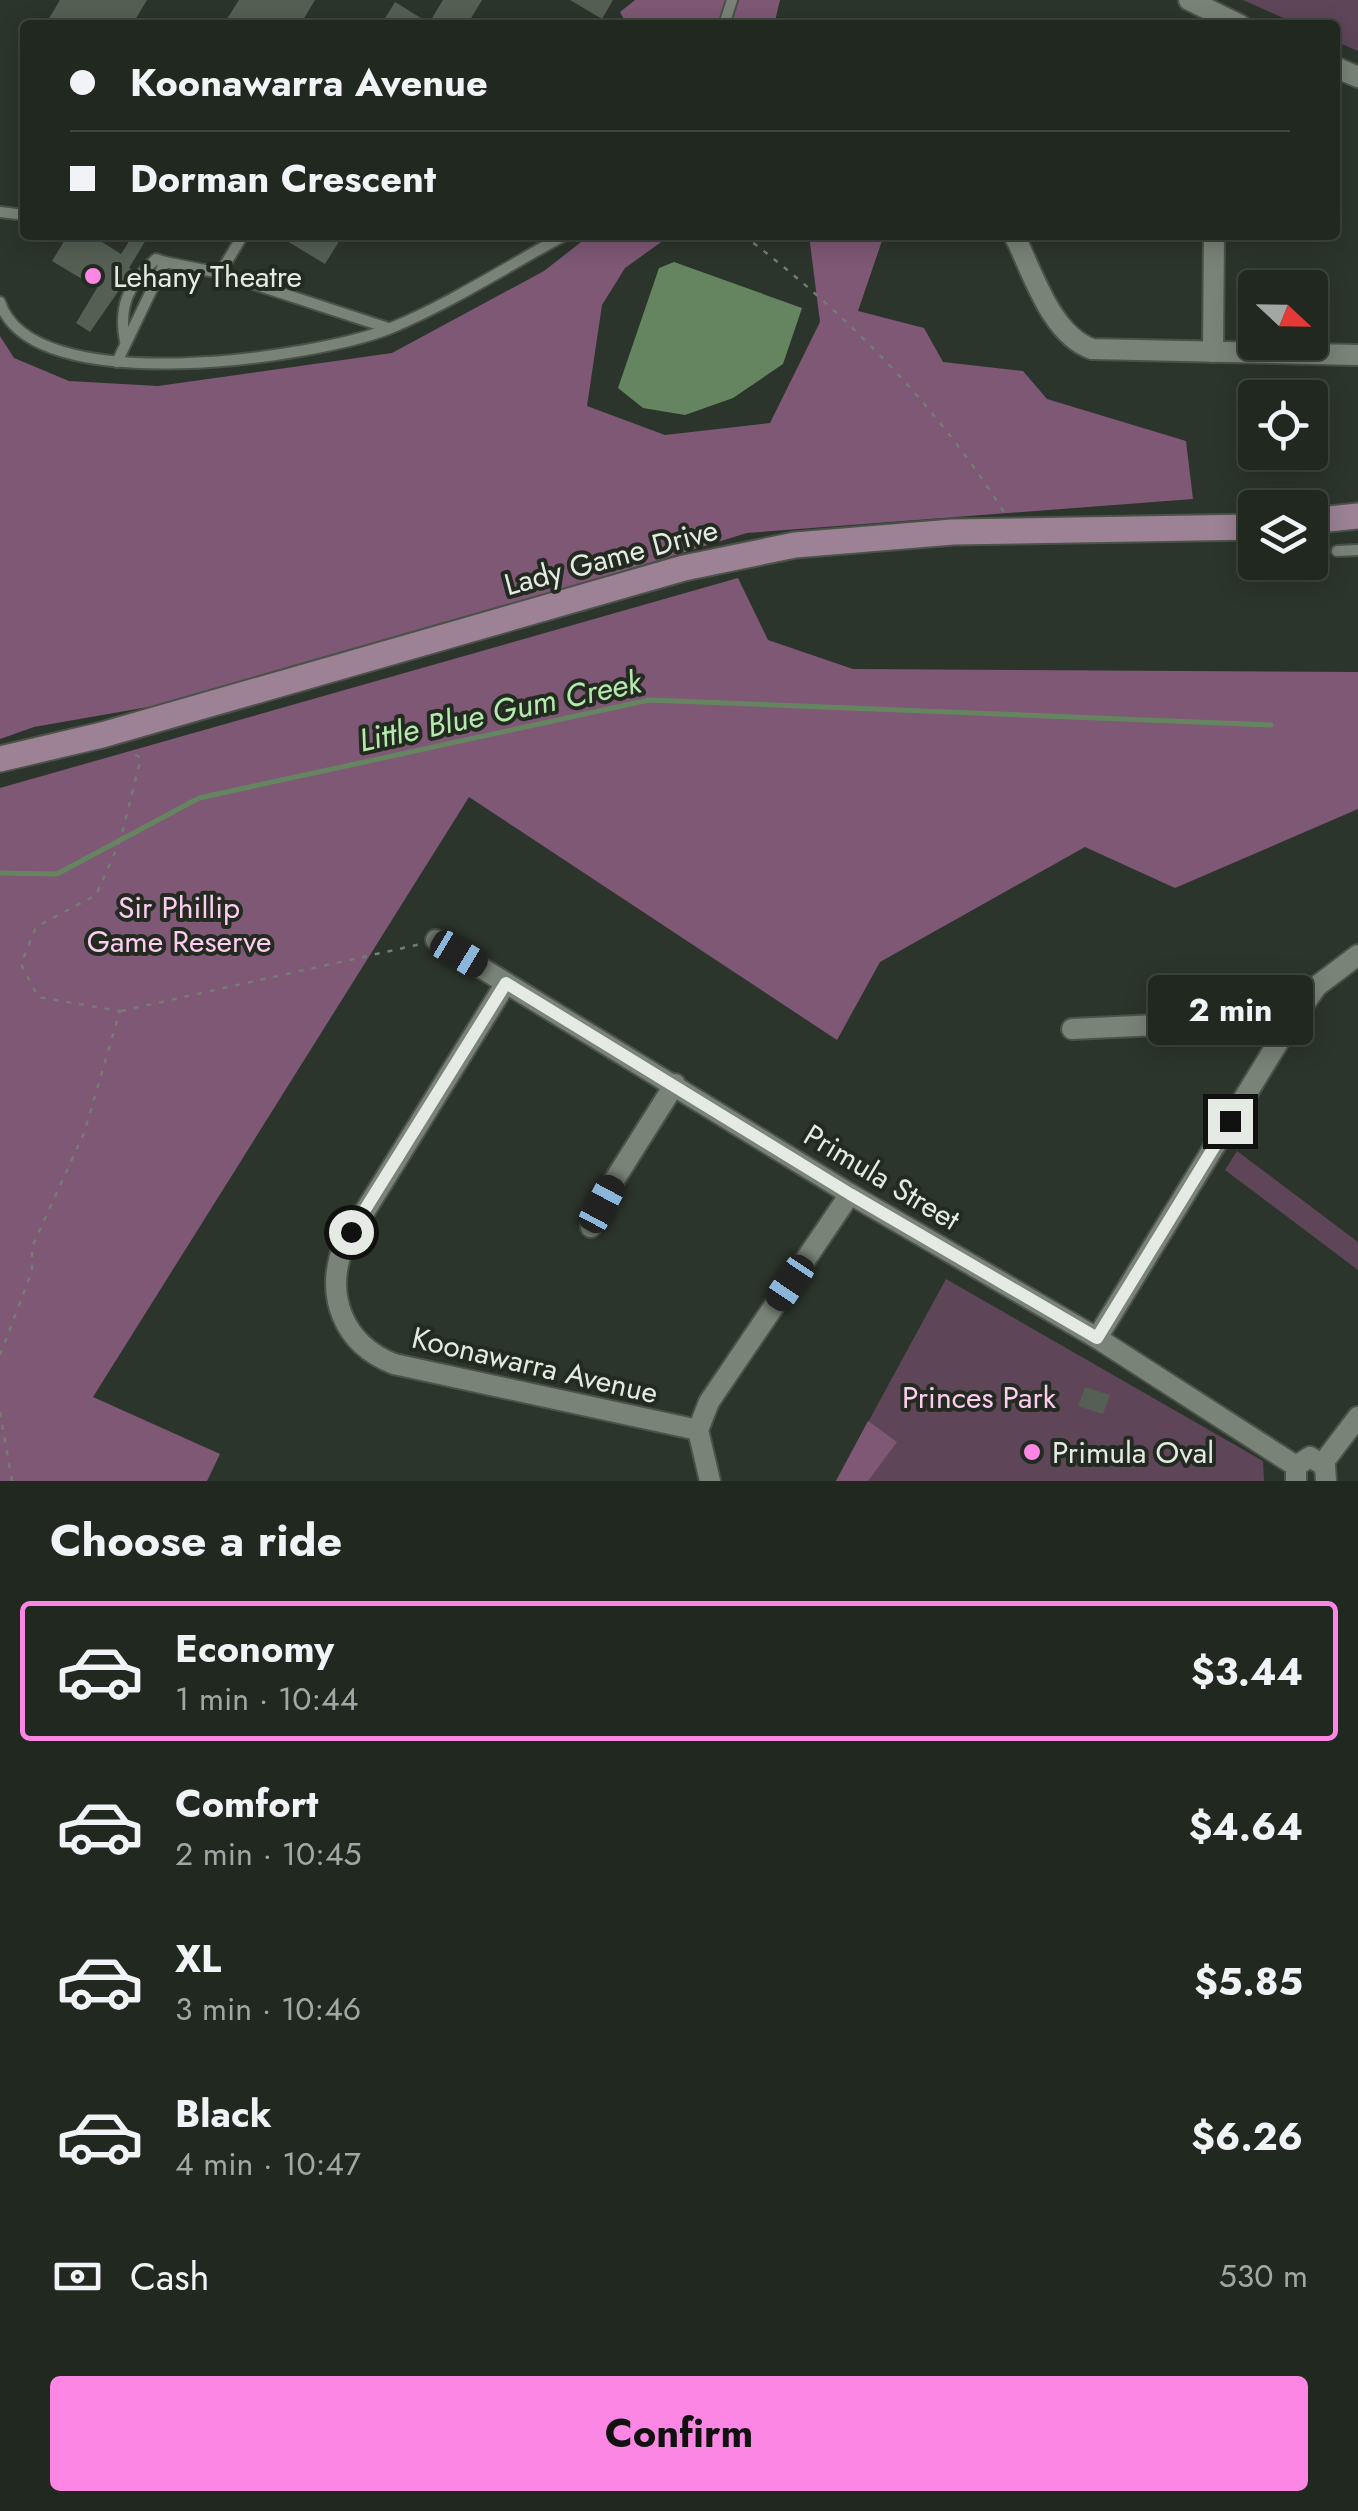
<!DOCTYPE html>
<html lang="en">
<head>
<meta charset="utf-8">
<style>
	body { margin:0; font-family:Jost,sans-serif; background:#2d342d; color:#f1f3f6; height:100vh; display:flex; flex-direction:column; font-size:38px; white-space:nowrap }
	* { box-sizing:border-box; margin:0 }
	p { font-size:32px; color:#a2a6a5 }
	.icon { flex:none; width:55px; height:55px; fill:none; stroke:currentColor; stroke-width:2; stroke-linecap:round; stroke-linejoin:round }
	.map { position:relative; height:1481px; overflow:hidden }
	.details { display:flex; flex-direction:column; background:#212820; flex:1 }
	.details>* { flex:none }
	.hud { position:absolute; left:20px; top:20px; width:1320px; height:220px; border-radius:10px; box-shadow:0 5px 25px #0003,0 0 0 2px #3e443e; display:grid; align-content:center; height:220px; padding:0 50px; background:#212820 }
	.needle { width:65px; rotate:112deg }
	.buttons { position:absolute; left:1238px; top:270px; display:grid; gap:20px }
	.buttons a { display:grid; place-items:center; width:90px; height:90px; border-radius:10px; background:#212820; box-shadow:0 5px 25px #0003,0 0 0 2px #3e443e; font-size:50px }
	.end { position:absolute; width:45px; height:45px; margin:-22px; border:12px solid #e5ebe4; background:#111; box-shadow:0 0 0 5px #111 }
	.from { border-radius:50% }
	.bubble { position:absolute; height:70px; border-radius:10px; background:#212820; box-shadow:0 5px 25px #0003,0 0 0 2px #3e443e; font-size:32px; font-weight:700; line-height:70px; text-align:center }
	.car { position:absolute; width:30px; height:60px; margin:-30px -15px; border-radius:12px; box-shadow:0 0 8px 2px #0007; background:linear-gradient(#222 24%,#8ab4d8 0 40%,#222 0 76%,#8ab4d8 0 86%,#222 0) }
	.hud b { display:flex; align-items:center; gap:35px; height:95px; font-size:38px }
	.hud b+b { border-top:2px solid #3e443e }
	.hud i { width:25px; height:25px; background:#f1f3f6 }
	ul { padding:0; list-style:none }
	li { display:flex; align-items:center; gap:30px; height:140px; margin:0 20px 15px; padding:0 30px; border:5px solid transparent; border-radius:10px }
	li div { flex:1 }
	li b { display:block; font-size:38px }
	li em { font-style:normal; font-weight:700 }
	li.current { border-color:#fc86e4 }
	li>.icon { width:90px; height:90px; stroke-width:1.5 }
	h2 { padding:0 50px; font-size:45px; line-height:120px }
	.pay { display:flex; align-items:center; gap:25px; height:110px; padding:0 50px; font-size:38px }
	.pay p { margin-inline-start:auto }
	.button { display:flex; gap:20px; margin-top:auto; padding:20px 50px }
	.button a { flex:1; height:115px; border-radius:10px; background:#fc86e4; color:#111; font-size:40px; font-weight:700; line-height:115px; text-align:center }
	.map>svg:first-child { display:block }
	.green { fill:#5e4658 }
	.forest { fill:#7e5875 }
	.water { fill:#658560 }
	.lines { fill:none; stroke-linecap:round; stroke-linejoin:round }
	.stream { stroke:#658560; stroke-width:5 }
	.building { fill:#555f54 }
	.lane-casing { stroke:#4b5249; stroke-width:14 }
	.street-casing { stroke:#4b5249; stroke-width:24 }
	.secondary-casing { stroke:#4b5249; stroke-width:29 }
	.path { stroke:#757c74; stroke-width:2.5; stroke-dasharray:5 8; stroke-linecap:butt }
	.lane { stroke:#798377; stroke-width:10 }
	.street { stroke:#798377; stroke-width:20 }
	.secondary { stroke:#9c8294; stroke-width:25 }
	.route { stroke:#e5ebe4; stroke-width:12 }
	.poi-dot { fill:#fc86e4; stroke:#232b21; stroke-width:4 }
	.labels { text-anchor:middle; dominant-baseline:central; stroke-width:8; stroke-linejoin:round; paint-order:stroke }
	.poi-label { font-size:30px; fill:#e5ebe4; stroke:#232b21; text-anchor:start }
	.street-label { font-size:30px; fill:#e5ebe4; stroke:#232b21 }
	.park-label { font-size:30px; fill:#fecbf1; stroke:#232b21 }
	.water-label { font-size:32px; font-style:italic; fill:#b6e9ae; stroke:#232b21 }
</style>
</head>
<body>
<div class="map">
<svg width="1358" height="1481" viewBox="0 0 1358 1481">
	<rect width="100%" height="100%" fill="#2c352b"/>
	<!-- green -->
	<g class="green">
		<polygon points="1243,0 1358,0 1358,51 1335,41 1335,25 1299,25"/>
		<polygon points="1237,1151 1358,1242 1358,1270 1225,1170"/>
		<polygon points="946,1279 1263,1461 1264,1481 836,1481"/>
	</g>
	<!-- forest -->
	<g class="forest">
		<polygon points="635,0 780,0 774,25 627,25 620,12"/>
		<polygon points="590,235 671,235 625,268 602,305 587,406 665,435 770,423 820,322 809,235 884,235 858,311 924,328 943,362 1023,371 1047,399 1186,441 1193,499 747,533 222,694 34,727 0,739 0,336 14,358 69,381 158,386 392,353 544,271"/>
		<polygon points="738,578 768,640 853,669 1358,672 1358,809 1175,888 1085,847 880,962 837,1040 469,797 93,1397 220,1454 207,1481 0,1481 0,788"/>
		<polygon points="868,1421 897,1442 868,1481 836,1481"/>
	</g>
	<!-- water -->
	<polygon class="water" points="674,262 802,308 783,364 733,398 685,415 643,408 618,388 659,268"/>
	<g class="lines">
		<!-- stream -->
		<polyline class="stream" points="0,873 57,874 199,798 649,700 1271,725"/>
	</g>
	<!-- building -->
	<g class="building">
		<polygon points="60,0 147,0 132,25 45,25"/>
		<polygon points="239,0 315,0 300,25 223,25"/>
		<polygon points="443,0 482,0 467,25 381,25 395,2 429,23"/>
		<polygon points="570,0 613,0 602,19"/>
		<polygon points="68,235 91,235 121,254 133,235 149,235 129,268 133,270 90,332 76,323 97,288 52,261"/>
		<polygon points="277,235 343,235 325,264"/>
		<polygon points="1085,1387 1110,1395 1103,1414 1078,1406"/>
	</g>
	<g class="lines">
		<defs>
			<g id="lane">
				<polyline points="724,25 732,0"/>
				<polyline points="0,212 25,215"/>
				<polyline points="220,273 243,235"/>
				<path d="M0 302C31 401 317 358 391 328 451 303 508 266 565 235"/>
				<path d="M125 341C118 306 129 283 156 259L165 262"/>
				<polyline points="117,362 165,262 220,273 388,328"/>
				<polyline points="1337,551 1358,550"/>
			</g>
			<g id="street">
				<polyline points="1189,0 1240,25"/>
				<polyline points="1335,67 1358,77"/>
				<path d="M1014 235C1033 272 1050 334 1092 349L1358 355"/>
				<polyline points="1213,352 1214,235"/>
				<polyline points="436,940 850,1194 1097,1338 1296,1466"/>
				<path d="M506 983 344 1245C324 1295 343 1344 394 1364L698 1430"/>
				<polyline points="1072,1029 1242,1021 1287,1028"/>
				<polyline points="591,1227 615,1179 675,1084"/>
				<polyline points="1097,1338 1287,1028 1317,986 1358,955"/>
				<polyline points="1323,1463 1358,1417"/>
				<polyline points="710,1481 698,1430 709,1402 850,1194"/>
				<polyline points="1296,1481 1296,1466 1310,1457 1325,1466 1326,1481"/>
			</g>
			<g id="secondary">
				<polyline points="1310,521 1358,516"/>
				<polyline points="0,759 102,735 684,568 795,545 953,532 1255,527"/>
			</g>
		</defs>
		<!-- lane casing -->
		<use href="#lane" class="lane-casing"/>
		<!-- street casing -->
		<use href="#street" class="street-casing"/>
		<!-- secondary casing -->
		<use href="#secondary" class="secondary-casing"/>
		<!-- path -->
		<g class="path">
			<path d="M743 235C845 312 935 403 1004 512"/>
			<polyline points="121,1011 421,944"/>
			<polyline points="0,1355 32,1271 32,1247 84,1133 120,1011 38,997 21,964 36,927 96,895 120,841 141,758 129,751"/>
			<polyline points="0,1412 12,1481"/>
		</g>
		<!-- lane -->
		<use href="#lane" class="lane"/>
		<!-- street -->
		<use href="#street" class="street"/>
		<!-- secondary -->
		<use href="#secondary" class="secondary"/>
	</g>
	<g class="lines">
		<!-- route -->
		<polyline class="route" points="351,1232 506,983 850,1194 1097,1338 1230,1121"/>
	</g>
	<!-- markers -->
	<g class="poi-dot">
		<circle cx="93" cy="276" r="10"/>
		<circle cx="1032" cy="1452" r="10"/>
	</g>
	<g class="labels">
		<!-- poi labels -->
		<g class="poi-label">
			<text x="113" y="276">Lehany Theatre</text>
			<text x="1052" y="1452">Primula Oval</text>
		</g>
		<!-- street labels -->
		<g class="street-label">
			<text transform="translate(611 557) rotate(-15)">Lady Game Drive</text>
			<text transform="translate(882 1177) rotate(31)">Primula Street</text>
			<text transform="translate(535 1365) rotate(13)">Koonawarra Avenue</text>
		</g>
		<!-- park labels -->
		<g class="park-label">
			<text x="179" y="907">Sir Phillip<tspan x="179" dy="34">Game Reserve</tspan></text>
			<text x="979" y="1397">Princes Park</text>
		</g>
		<!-- water labels -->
		<g class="water-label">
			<text transform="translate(500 711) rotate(-12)">Little Blue Gum Creek</text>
		</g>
	</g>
</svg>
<div class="buttons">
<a><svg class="needle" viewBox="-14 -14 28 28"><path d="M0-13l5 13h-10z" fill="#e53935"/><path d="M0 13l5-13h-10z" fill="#a2a6a5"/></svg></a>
<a><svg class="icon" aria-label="locate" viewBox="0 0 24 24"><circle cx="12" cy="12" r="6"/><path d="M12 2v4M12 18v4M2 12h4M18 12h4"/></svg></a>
<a><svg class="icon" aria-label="layers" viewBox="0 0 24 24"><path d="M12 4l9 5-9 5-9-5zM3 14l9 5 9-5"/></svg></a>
</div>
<i class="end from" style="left:351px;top:1232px"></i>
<i class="end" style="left:1230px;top:1121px"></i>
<div class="bubble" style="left:1148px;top:975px;width:165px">2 min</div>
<i class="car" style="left:459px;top:954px;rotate:121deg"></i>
<i class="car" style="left:602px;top:1204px;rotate:28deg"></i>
<i class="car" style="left:790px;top:1283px;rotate:214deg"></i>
<div class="hud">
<b><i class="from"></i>Koonawarra Avenue</b>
<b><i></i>Dorman Crescent</b>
</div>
</div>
<section class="details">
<h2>Choose a ride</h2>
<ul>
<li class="current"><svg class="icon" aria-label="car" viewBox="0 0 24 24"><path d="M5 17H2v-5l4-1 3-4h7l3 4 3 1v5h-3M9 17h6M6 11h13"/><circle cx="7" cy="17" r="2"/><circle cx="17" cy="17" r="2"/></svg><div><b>Economy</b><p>1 min · 10:44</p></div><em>$3.44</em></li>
<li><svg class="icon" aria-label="car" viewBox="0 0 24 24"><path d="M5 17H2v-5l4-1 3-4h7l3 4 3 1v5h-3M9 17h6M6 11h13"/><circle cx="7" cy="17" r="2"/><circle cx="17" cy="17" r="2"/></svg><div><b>Comfort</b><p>2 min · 10:45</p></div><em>$4.64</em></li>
<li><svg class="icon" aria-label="car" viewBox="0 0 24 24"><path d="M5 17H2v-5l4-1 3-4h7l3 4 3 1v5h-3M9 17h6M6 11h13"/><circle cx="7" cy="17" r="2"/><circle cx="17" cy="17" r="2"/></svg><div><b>XL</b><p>3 min · 10:46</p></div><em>$5.85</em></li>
<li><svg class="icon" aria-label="car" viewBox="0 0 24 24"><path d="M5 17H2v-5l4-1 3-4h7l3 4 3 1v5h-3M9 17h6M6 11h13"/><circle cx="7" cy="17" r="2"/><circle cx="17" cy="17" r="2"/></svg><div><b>Black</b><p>4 min · 10:47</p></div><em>$6.26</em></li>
</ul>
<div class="pay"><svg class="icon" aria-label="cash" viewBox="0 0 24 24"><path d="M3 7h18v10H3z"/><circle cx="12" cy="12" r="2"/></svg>Cash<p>530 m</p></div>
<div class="button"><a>Confirm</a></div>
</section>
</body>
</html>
